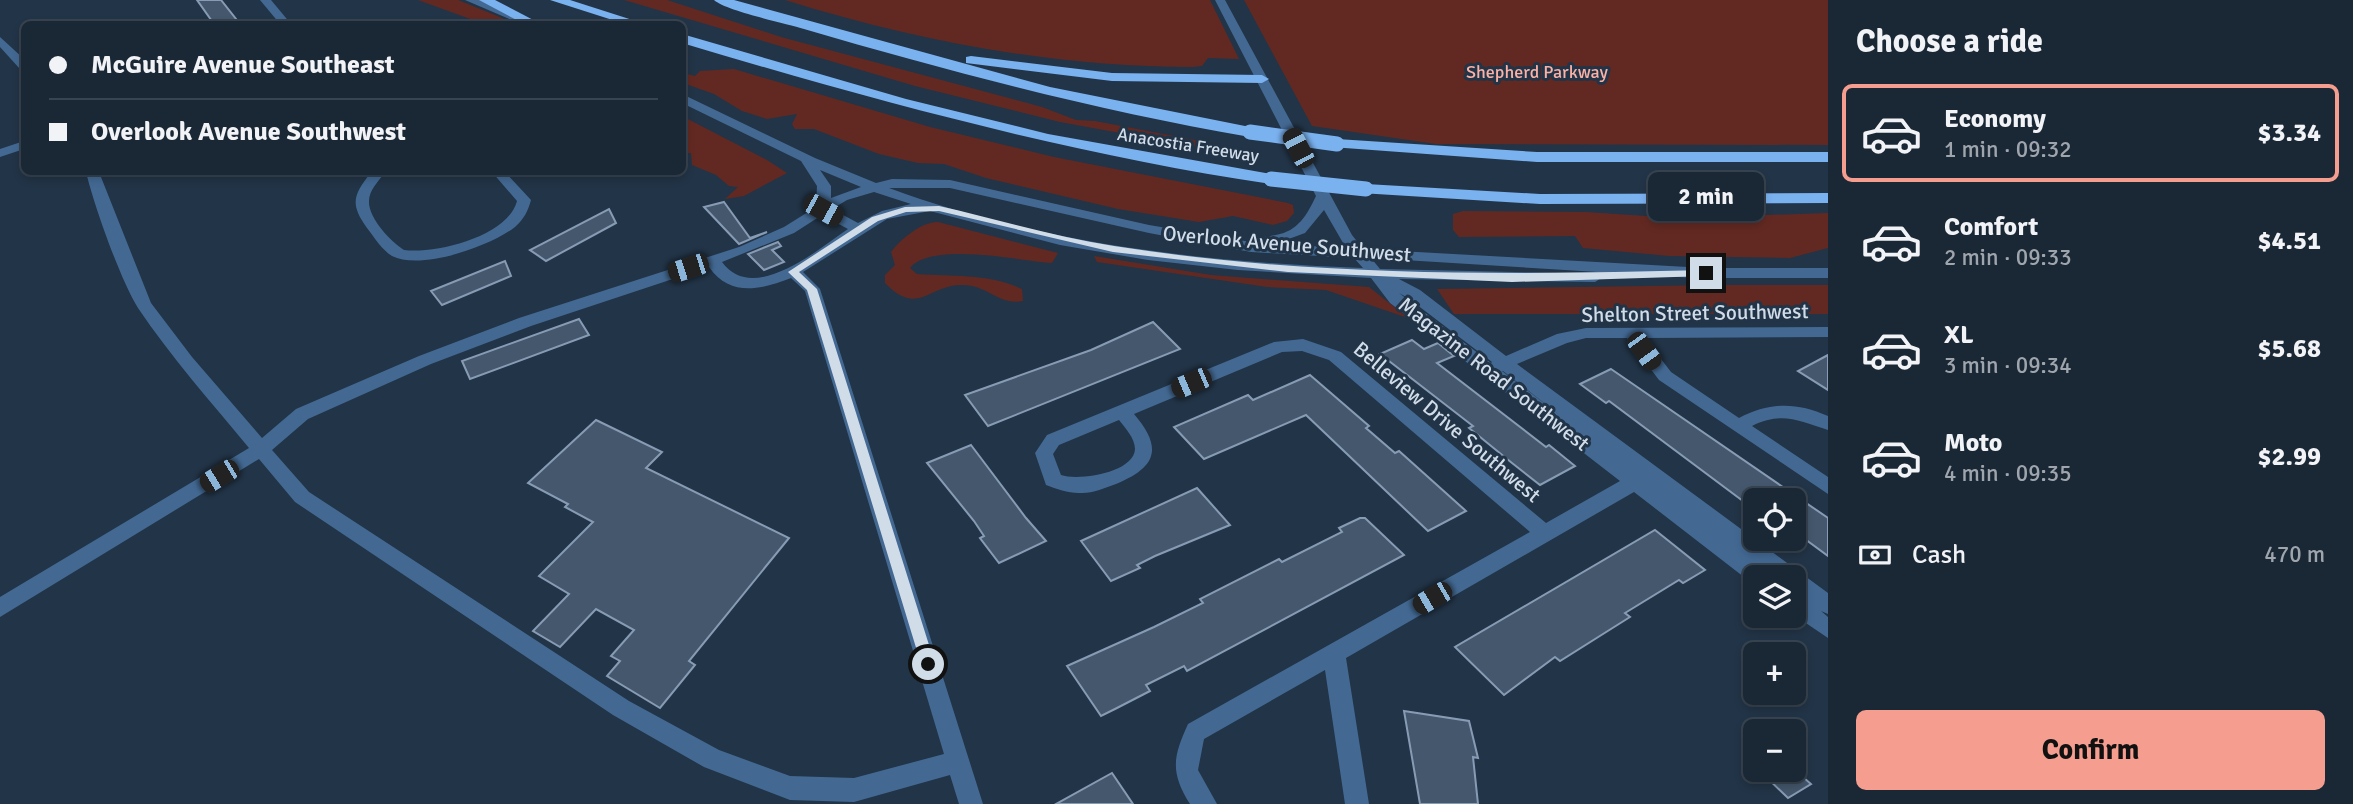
<!DOCTYPE html>
<html lang="en">
<head>
<meta charset="utf-8">
<style>
	body { margin:0; font-family:Signika,sans-serif; background:#232f3d; color:#f1f3f6; height:100vh; display:flex; flex-direction:column; font-size:26px; white-space:nowrap }
	* { box-sizing:border-box; margin:0 }
	p { font-size:23px; color:#9fa5ad }
	.icon { flex:none; width:38px; height:38px; fill:none; stroke:currentColor; stroke-width:2; stroke-linecap:round; stroke-linejoin:round }
	.map { position:relative; flex:1; overflow:hidden }
	.side { display:flex; flex-direction:column; background:#1a2735; width:525px }
	.side>* { flex:none }
	.top-card { position:absolute; left:21px; top:21px; width:665px; height:154px; border-radius:10px; box-shadow:0 4px 10px #0003,0 0 0 2px #384450; display:grid; align-content:center; height:154px; padding:0 28px; background:#1a2735 }
	.tools { position:absolute; left:1743px; top:488px; display:grid; gap:14px }
	.tools a { display:grid; place-items:center; width:63px; height:63px; border-radius:10px; background:#1a2735; box-shadow:0 4px 10px #0003,0 0 0 2px #384450; font-size:35px }
	.end { position:absolute; width:32px; height:32px; margin:-16px; border:9px solid #d1dce9; background:#111; box-shadow:0 0 0 4px #111 }
	.from { border-radius:50% }
	.bubble { position:absolute; height:49px; border-radius:10px; background:#1a2735; box-shadow:0 4px 10px #0003,0 0 0 2px #384450; font-size:23px; font-weight:700; line-height:49px; text-align:center }
	.car { position:absolute; width:21px; height:42px; margin:-21px -10px; border-radius:9px; box-shadow:0 0 5px 2px #0007; background:linear-gradient(#222 24%,#8ab4d8 0 40%,#222 0 76%,#8ab4d8 0 86%,#222 0) }
	.top-card b { display:flex; align-items:center; gap:24px; height:66px; font-size:26px }
	.top-card b+b { border-top:2px solid #384450 }
	.top-card i { width:18px; height:18px; background:#f1f3f6 }
	ul { padding:0; list-style:none }
	li { display:flex; align-items:center; gap:21px; height:98px; margin:0 14px 10px; padding:0 14px; border:4px solid transparent; border-radius:10px }
	li div { flex:1 }
	li b { display:block; font-size:26px }
	li em { font-style:normal; font-weight:700 }
	li.active { border-color:#f59d8f }
	li>.icon { width:63px; height:63px; stroke-width:1.5 }
	h2 { padding:0 28px; font-size:32px; line-height:84px }
	.pay { display:flex; align-items:center; gap:18px; height:77px; padding:0 28px; font-size:26px }
	.pay p { margin-inline-start:auto }
	.button { display:flex; gap:14px; margin-top:auto; padding:14px 28px }
	.button a { flex:1; height:80px; border-radius:10px; background:#f59d8f; color:#111; font-size:28px; font-weight:700; line-height:80px; text-align:center }
	main { display:flex; flex:1; min-height:0 }
	.map>svg:first-child { display:block }
	.green { fill:#622922 }
	.building { fill:#44576c; stroke:#879cb4; stroke-width:2 }
	.lines { fill:none; stroke-linecap:round; stroke-linejoin:round }
	.minor { fill:#436993; fill-rule:evenodd }
	.highway { fill:#7ab1ef; fill-rule:evenodd }
	.highway-bridge { stroke:#7ab1ef; stroke-width:15 }
	.route { fill:#d1dce9 }
	.labels { text-anchor:middle; dominant-baseline:central; stroke-width:6; stroke-linejoin:round; paint-order:stroke }
	.far-park-label { font-size:18px; fill:#fbb1a5; stroke:#223447 }
	.far-street-label { font-size:18px; fill:#d1dce9; stroke:#223447 }
	.street-label { font-size:21px; fill:#d1dce9; stroke:#223447 }
</style>
</head>
<body>
<main>
<div class="map">
<svg width="1828" height="804" viewBox="0 0 1828 804">
	<rect width="100%" height="100%" fill="#223447"/>
	<!-- green -->
	<g class="green">
		<polygon points="418,0 458,0 517,24 484,24"/>
		<polygon points="624,0 667,0 781,37 1042,107 1076,120 1095,121 1216,144 1228,150 1213,150 1060,122 915,86"/>
		<path d="M785 0H1210L1239 59 1208 58 1202 66 1193 67C1054 67 917 41 785 0Z"/>
		<polygon points="1244,0 1828,0 1828,145 1436,144 1312,126"/>
		<polygon points="734,69 930,127 1054,157 1288,203 1293,205 1294,213 1287,221 1273,225 1233,216 1199,222 1118,209 986,178 944,164 918,163 879,154 814,129 795,129 792,124 797,114 767,119 742,111 714,94 683,83 683,73 695,76 700,71"/>
		<polygon points="682,116 767,160 787,173 744,196 725,199 738,187 729,186 716,175 692,165 691,153 683,153"/>
		<polygon points="1463,211 1586,212 1676,218 1828,213 1828,248 1790,258 1669,256 1583,248 1575,236 1459,237 1453,230 1453,214"/>
		<path d="M938 222 1058 253 1052 263C1021 261 932 241 910 268L917 274C953 277 988 273 1022 289L1023 301C999 306 987 284 961 285 929 285 918 317 885 283V275L895 265 891 252C901 239 921 222 938 222Z"/>
		<polygon points="1094,256 1211,275 1369,287 1408,318 1326,290 1267,287 1097,262"/>
		<polygon points="1718,285 1828,285 1828,314 1454,314 1437,289"/>
	</g>
	<!-- building -->
	<g class="building">
		<polygon points="197,0 221,0 240,24 214,24"/>
		<polygon points="724,202 750,238 767,232 739,244 704,207"/>
		<polygon points="609,209 616,223 546,261 530,250"/>
		<polygon points="778,242 781,246 772,250 784,262 764,270 748,254"/>
		<polygon points="505,261 511,276 442,305 431,291"/>
		<polygon points="579,319 589,335 470,379 462,361"/>
		<polygon points="1153,322 1180,349 988,426 965,395 1091,350"/>
		<polygon points="1412,340 1424,349 1438,343 1454,356 1437,363 1546,447 1549,445 1575,466 1540,485 1512,463 1469,428 1473,426 1380,354"/>
		<polygon points="1828,355 1828,390 1798,371"/>
		<polygon points="1611,369 1828,518 1828,556 1794,531 1794,500 1755,500 1755,510 1609,401 1606,403 1580,384"/>
		<polygon points="1310,375 1369,426 1366,428 1395,453 1399,451 1466,511 1428,531 1306,415 1204,459 1174,427 1248,395 1253,400"/>
		<polygon points="596,420 662,452 646,468 789,538 689,661 695,665 660,708 607,676 620,661 611,656 634,630 596,609 560,647 533,631 569,594 539,576 593,522 565,507 568,504 528,483"/>
		<polygon points="971,445 1026,518 1046,541 999,563 980,538 984,536 974,521 927,463"/>
		<polygon points="1197,488 1230,525 1155,556 1137,565 1140,568 1111,581 1081,541"/>
		<polygon points="1360,518 1365,518 1404,555 1187,671 1184,666 1146,685 1150,691 1115,709 1101,716 1067,666 1154,627 1203,603 1200,599 1279,559 1282,562 1342,532 1339,528"/>
		<polygon points="1655,530 1705,570 1683,583 1679,580 1625,613 1630,617 1560,661 1555,657 1504,695 1455,647"/>
		<polygon points="1404,711 1469,721 1478,758 1473,757 1478,804 1420,804"/>
		<polygon points="1759,770 1795,770 1811,784 1788,798"/>
		<polygon points="1112,773 1133,804 1056,804"/>
	</g>
	<g class="lines">
		<!-- minor -->
		<g class="minor">
			<polygon points="260,0 271,0 291,24 280,24"/>
			<polygon points="465,0 480,0 536,24 521,24"/>
			<path d="M1215 0H1225L1352 235 1363 249 1706 268H1828V278H1696L1371 258 1380 269 1600 274 1603 277 1595 282 1399 279 1420 290 1506 356 1557 334 1586 328 1828 327V337L1645 338 1671 372 1739 418C1770 402 1796 402 1828 416V430C1799 421 1782 411 1752 426L1828 477V494L1659 380 1627 338H1586L1567 343 1517 364 1828 593V614L1821 611 1828 617V638L1794 615V594L1801 596 1794 591V578H1775L1755 563 1770 578H1755V585L1753 584 1634 492 1346 658 1369 804H1345L1325 670 1204 739 1198 770 1217 804H1190C1170 772 1173 757 1188 724L1530 532 1329 360 1302 351 1282 352 1134 414C1163 448 1157 467 1116 484 1104 488 1092 494 1079 493 1067 493 1057 489 1046 485L1035 453 1047 435 1274 342 1303 339 1341 352 1546 523 1620 481 1390 303 1371 278 1238 270 1148 260 1060 245 930 211 887 219 803 272 820 289 983 804H959L950 775 854 802 790 800 704 767 613 715 295 502 259 459 0 617V597L249 448C211 402 171 357 138 308 120 279 94 205 86 172H99L151 303 192 357 262 438 296 409 419 356 519 318 739 247 784 227 816 207 817 186 801 161 682 103V94L815 158 876 183 892 179 950 180 1149 225 1251 242C1256 237 1265 237 1276 235 1298 231 1307 215 1316 196ZM820 170 861 187 831 198V186ZM889 188H950L1149 233 1251 252 1354 258 1363 268C1203 262 1040 244 889 188ZM874 192 911 204 882 211 858 223 832 209 847 200ZM1324 210 1346 248 1275 244 1305 233ZM822 215 848 229C817 250 753 305 722 262L794 233ZM709 267C730 297 760 290 791 278L805 291 944 754 854 778 790 776 719 750 629 701 309 492 272 450 308 419 431 364 531 326ZM1399 293 1408 298 1492 362 1491 363ZM1502 371H1503L1562 417ZM1119 420C1125 428 1135 438 1135 449 1134 473 1078 481 1061 475L1053 454 1059 445Z"/>
			<polygon points="0,37 24,59 24,69 20,69 0,47"/>
			<polygon points="24,141 24,149 0,157 0,149"/>
			<path d="M371 172H385C379 181 369 190 369 201 368 218 391 242 404 250 437 254 508 236 517 201L492 172H505L531 200C528 211 524 219 515 227 491 246 421 271 392 256 382 250 374 237 367 228 349 203 354 195 371 172Z"/>
		</g>
		<!-- highway -->
		<g class="highway">
			<polygon points="479,0 495,0 541,24 524,24"/>
			<polygon points="550,0 570,0 645,24 625,24"/>
			<path d="M714 0H734L1050 87 1250 127 1258 132 1250 137C1099 111 951 72 804 29 785 23 726 11 714 0Z"/>
			<path d="M682 34 906 99 1048 134 1271 174 1279 179 1271 184C1070 154 876 101 682 43Z"/>
			<polygon points="971,56 1112,73 1262,75 1269,79 1262,83 1112,81 966,63 966,57"/>
			<polygon points="1337,139 1537,152 1828,152 1828,162 1537,162 1331,147 1331,141"/>
			<polygon points="1366,184 1540,194 1828,193 1828,203 1540,204 1360,193 1358,189"/>
		</g>
		<!-- highway-bridge -->
		<g class="highway-bridge">
			<polyline points="1250,132 1337,144"/>
			<polyline points="1271,179 1366,189"/>
		</g>
	</g>
	<!-- route -->
	<path class="route" d="M939 206C997 219 1056 237 1114 246 1310 277 1509 275 1706 270L1711 273 1706 276 1512 282 1288 272 1113 252 939 211 906 212 878 221 799 272 817 289 935 664 928 671 921 664 807 290 788 272 872 217 905 207Z"/>
	<g class="labels">
		<!-- far-park labels -->
		<g class="far-park-label">
			<text x="1537" y="72">Shepherd Parkway</text>
		</g>
		<!-- far-street labels -->
		<g class="far-street-label">
			<text transform="translate(1188 145) rotate(9)">Anacostia Freeway</text>
		</g>
		<!-- street labels -->
		<g class="street-label">
			<text transform="translate(1287 244) rotate(5)">Overlook Avenue Southwest</text>
			<text transform="translate(1695 313) rotate(-1)">Shelton Street Southwest</text>
			<text transform="translate(1494 374) rotate(38)">Magazine Road Southwest</text>
			<text transform="translate(1447 422) rotate(40)">Belleview Drive Southwest</text>
		</g>
	</g>
</svg>
<div class="tools">
<a><svg class="icon" aria-label="locate" viewBox="0 0 24 24"><circle cx="12" cy="12" r="6"/><path d="M12 2v4M12 18v4M2 12h4M18 12h4"/></svg></a>
<a><svg class="icon" aria-label="layers" viewBox="0 0 24 24"><path d="M12 4l9 5-9 5-9-5zM3 14l9 5 9-5"/></svg></a>
<a>+</a>
<a>−</a>
</div>
<i class="end from" style="left:928px;top:664px"></i>
<i class="end" style="left:1706px;top:273px"></i>
<div class="bubble" style="left:1648px;top:172px;width:116px">2 min</div>
<i class="car" style="left:1298px;top:148px;rotate:332deg"></i>
<i class="car" style="left:823px;top:210px;rotate:119deg"></i>
<i class="car" style="left:688px;top:268px;rotate:252deg"></i>
<i class="car" style="left:1644px;top:351px;rotate:144deg"></i>
<i class="car" style="left:1191px;top:383px;rotate:247deg"></i>
<i class="car" style="left:219px;top:476px;rotate:239deg"></i>
<i class="car" style="left:1432px;top:598px;rotate:240deg"></i>
<div class="top-card">
<b><i class="from"></i>McGuire Avenue Southeast</b>
<b><i></i>Overlook Avenue Southwest</b>
</div>
</div>
<section class="side">
<h2>Choose a ride</h2>
<ul>
<li class="active"><svg class="icon" aria-label="car" viewBox="0 0 24 24"><path d="M5 17H2v-5l4-1 3-4h7l3 4 3 1v5h-3M9 17h6M6 11h13"/><circle cx="7" cy="17" r="2"/><circle cx="17" cy="17" r="2"/></svg><div><b>Economy</b><p>1 min · 09:32</p></div><em>$3.34</em></li>
<li><svg class="icon" aria-label="car" viewBox="0 0 24 24"><path d="M5 17H2v-5l4-1 3-4h7l3 4 3 1v5h-3M9 17h6M6 11h13"/><circle cx="7" cy="17" r="2"/><circle cx="17" cy="17" r="2"/></svg><div><b>Comfort</b><p>2 min · 09:33</p></div><em>$4.51</em></li>
<li><svg class="icon" aria-label="car" viewBox="0 0 24 24"><path d="M5 17H2v-5l4-1 3-4h7l3 4 3 1v5h-3M9 17h6M6 11h13"/><circle cx="7" cy="17" r="2"/><circle cx="17" cy="17" r="2"/></svg><div><b>XL</b><p>3 min · 09:34</p></div><em>$5.68</em></li>
<li><svg class="icon" aria-label="car" viewBox="0 0 24 24"><path d="M5 17H2v-5l4-1 3-4h7l3 4 3 1v5h-3M9 17h6M6 11h13"/><circle cx="7" cy="17" r="2"/><circle cx="17" cy="17" r="2"/></svg><div><b>Moto</b><p>4 min · 09:35</p></div><em>$2.99</em></li>
</ul>
<div class="pay"><svg class="icon" aria-label="cash" viewBox="0 0 24 24"><path d="M3 7h18v10H3z"/><circle cx="12" cy="12" r="2"/></svg>Cash<p>470 m</p></div>
<div class="button"><a>Confirm</a></div>
</section>
</main>
</body>
</html>
